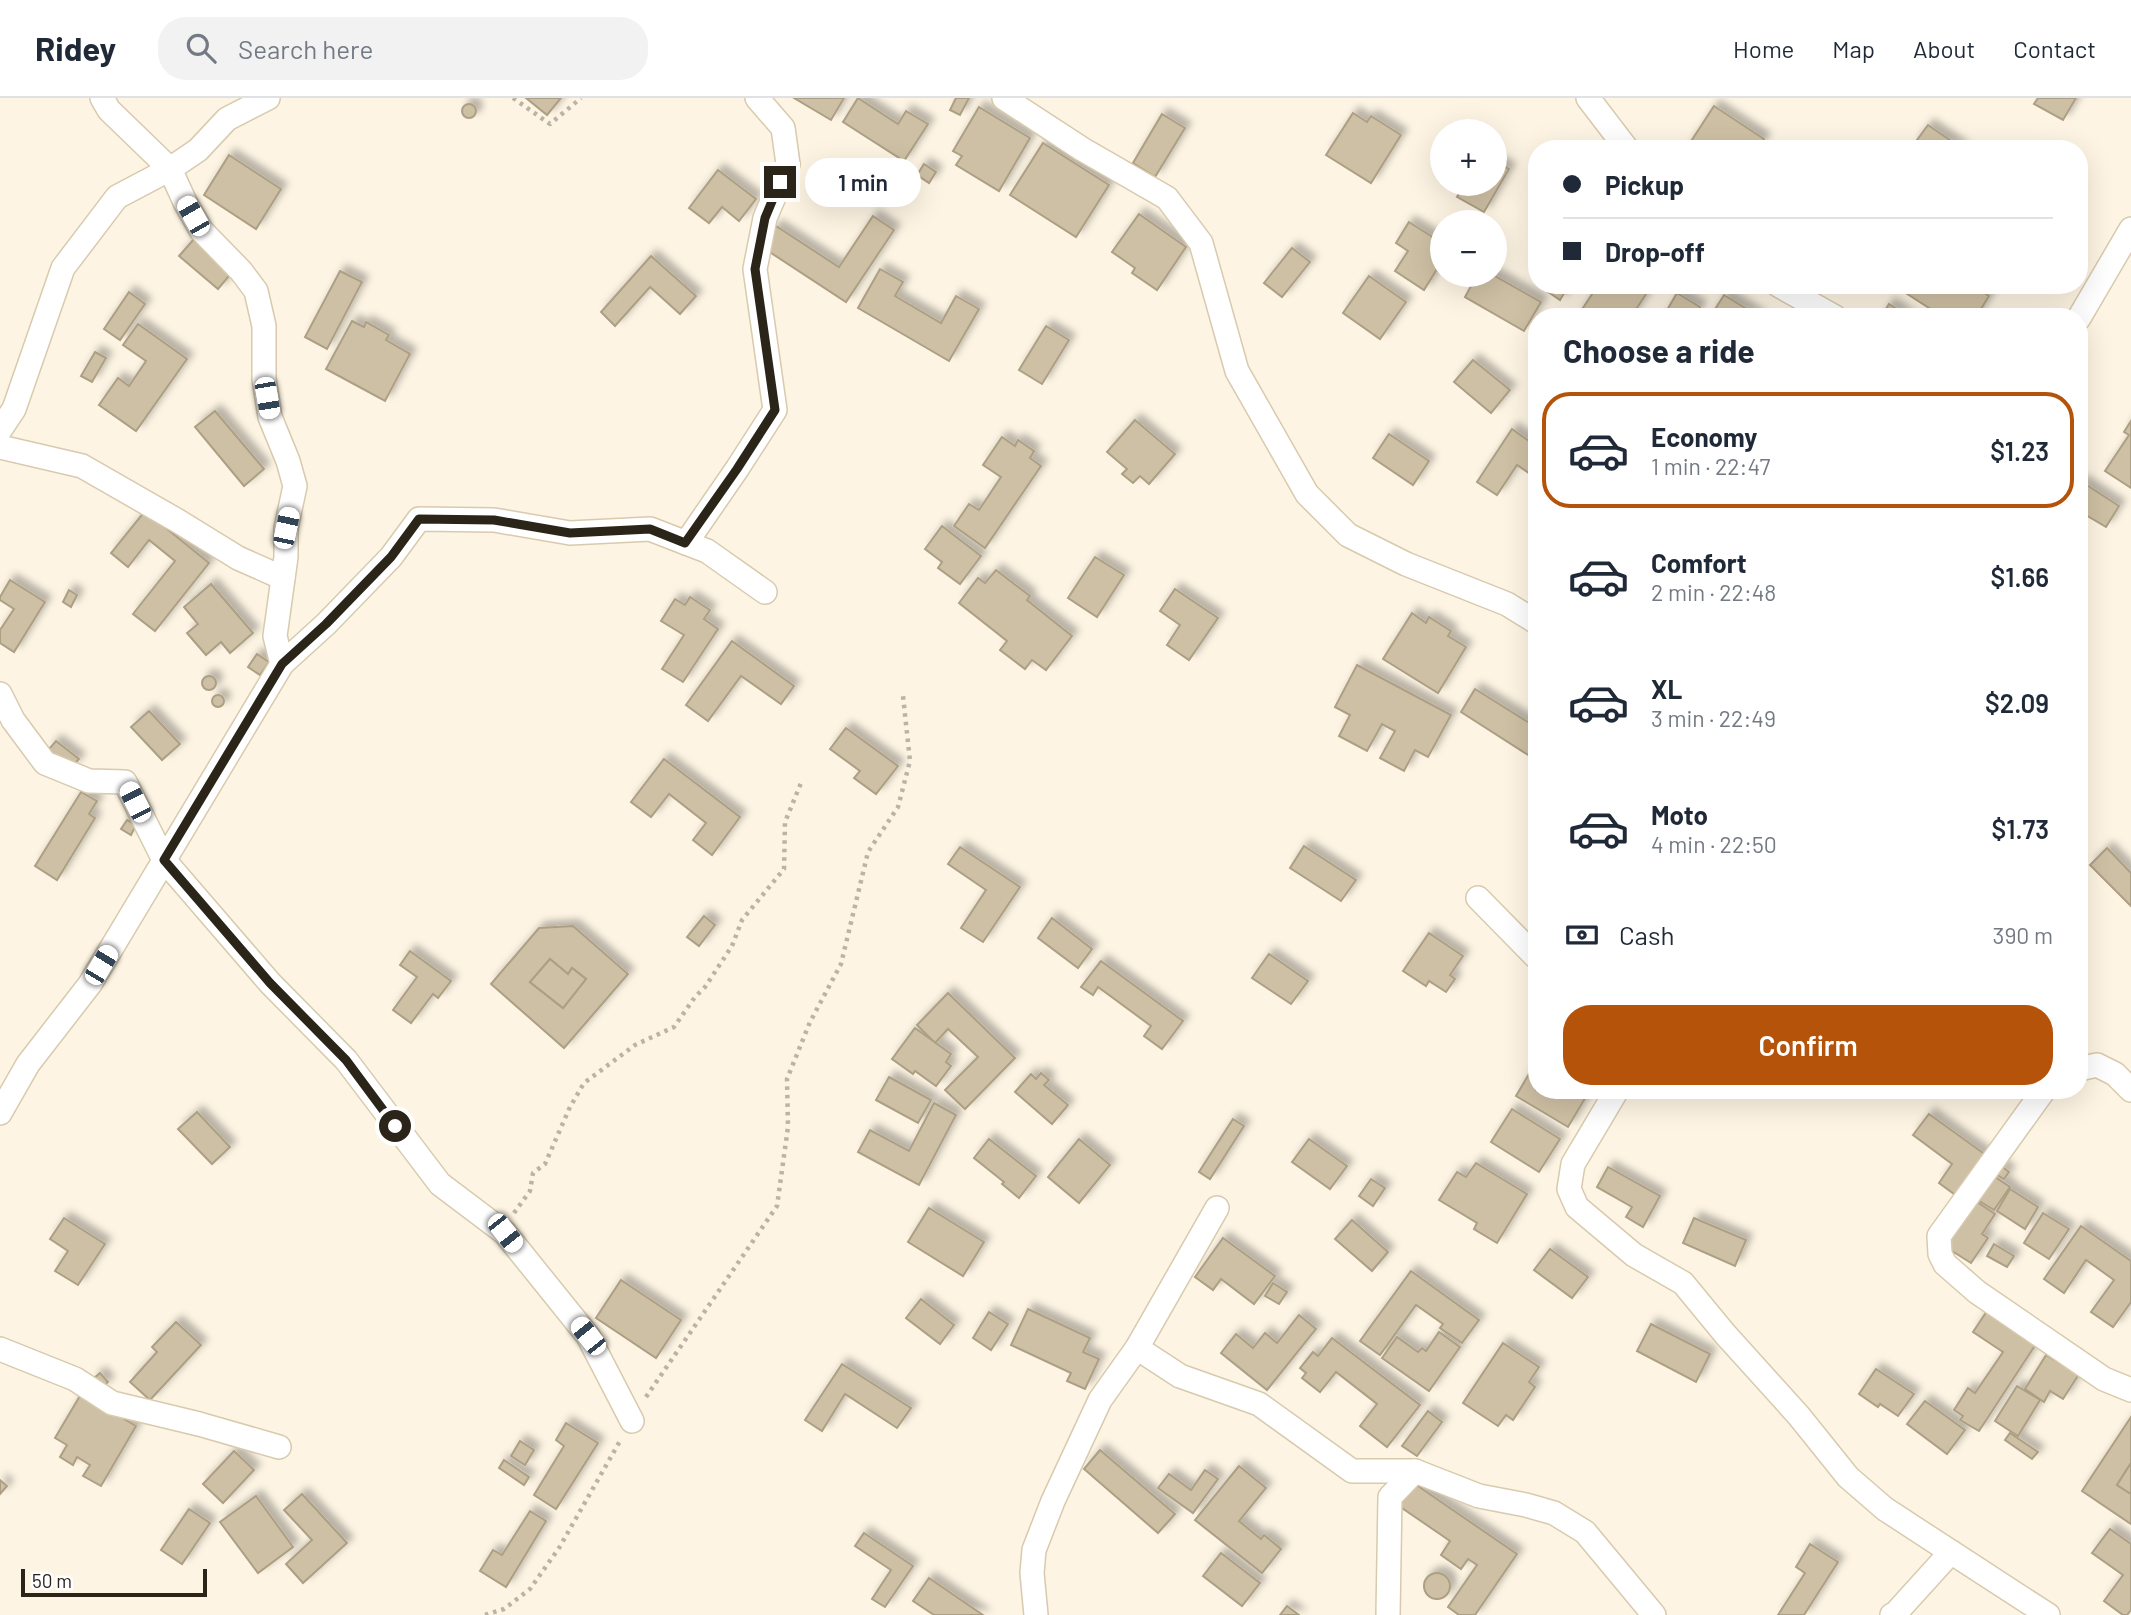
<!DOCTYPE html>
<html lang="en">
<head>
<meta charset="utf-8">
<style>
	body { margin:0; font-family:Barlow,sans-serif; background:#f2f2f3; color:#1f2937; height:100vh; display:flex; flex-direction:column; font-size:26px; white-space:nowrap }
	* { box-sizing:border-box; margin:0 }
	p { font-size:23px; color:#747a83 }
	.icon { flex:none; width:38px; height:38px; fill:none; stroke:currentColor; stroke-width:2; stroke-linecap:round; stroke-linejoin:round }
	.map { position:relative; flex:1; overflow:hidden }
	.sheet { position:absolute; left:1528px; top:210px; width:560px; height:791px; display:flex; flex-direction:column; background:#fff; border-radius:28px; box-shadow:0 7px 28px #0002 }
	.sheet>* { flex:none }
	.guide { position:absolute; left:1528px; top:42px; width:560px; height:154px; border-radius:28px; box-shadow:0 7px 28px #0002; display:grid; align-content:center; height:154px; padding:0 35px; background:#fff }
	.fabs { position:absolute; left:1430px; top:21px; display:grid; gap:14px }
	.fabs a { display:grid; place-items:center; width:77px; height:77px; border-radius:50%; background:#fff; box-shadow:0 7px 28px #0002; font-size:35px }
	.scale { position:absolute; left:21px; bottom:18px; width:186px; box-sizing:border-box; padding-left:7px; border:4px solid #2a2419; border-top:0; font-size:19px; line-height:24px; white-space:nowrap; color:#2a2419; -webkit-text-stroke:5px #fff; paint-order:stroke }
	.end { position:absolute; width:32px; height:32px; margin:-16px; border:9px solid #2a2419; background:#fff; box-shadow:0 0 0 4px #fff }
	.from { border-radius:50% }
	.bubble { position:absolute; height:49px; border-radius:24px; background:#fff; box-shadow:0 7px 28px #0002; font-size:23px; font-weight:600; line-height:49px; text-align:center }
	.car { position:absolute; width:21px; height:42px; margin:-21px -10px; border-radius:9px; box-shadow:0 0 5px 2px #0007; background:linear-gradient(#fff 24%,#345 0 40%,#fff 0 76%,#345 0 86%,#fff 0) }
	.guide b { display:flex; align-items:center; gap:24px; height:66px; font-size:26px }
	.guide b+b { border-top:2px solid #e0e1e3 }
	.guide i { width:18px; height:18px; background:#1f2937 }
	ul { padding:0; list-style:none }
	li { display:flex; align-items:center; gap:21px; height:116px; margin:0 14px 10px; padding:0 21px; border:4px solid transparent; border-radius:28px }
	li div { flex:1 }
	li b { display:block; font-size:26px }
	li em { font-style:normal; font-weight:600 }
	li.active { border-color:#b45309 }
	li>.icon { width:63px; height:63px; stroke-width:1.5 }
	h2 { padding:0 35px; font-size:32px; line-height:84px }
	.pay { display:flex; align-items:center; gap:18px; height:77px; padding:0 35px; font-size:26px }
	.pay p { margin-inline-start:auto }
	.button { display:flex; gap:14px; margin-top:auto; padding:14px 35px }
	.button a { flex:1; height:80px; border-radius:28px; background:#b45309; color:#fff; font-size:28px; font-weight:600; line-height:80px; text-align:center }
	header { display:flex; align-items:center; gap:42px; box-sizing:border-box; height:98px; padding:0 35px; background:#fff; border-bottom:2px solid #e0e1e3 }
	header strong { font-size:33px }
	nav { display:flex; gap:38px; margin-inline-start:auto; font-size:24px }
	.search { width:490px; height:63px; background:#f2f2f3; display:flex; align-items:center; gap:18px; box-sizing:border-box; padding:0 24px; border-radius:28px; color:#747a83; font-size:26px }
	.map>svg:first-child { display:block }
	.building { fill:#cec0a4; stroke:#ad9f84; stroke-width:2; fill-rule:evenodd; filter:url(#shadow) }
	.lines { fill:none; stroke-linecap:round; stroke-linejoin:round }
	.street-casing { stroke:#d8caad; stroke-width:26 }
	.path { stroke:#bbb3a4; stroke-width:4.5; stroke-dasharray:3.5 5; stroke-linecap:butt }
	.street { stroke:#fff; stroke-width:23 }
	.route { stroke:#2a2419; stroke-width:9 }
</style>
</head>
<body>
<header>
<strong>Ridey</strong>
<div class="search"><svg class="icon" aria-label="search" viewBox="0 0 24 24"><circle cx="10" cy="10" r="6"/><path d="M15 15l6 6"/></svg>Search here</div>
<nav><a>Home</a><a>Map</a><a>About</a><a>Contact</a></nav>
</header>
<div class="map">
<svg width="2131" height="1517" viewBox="0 0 2131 1517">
	<defs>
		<filter id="shadow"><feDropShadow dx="6" dy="-6" stdDeviation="3.5" flood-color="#0004"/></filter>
	</defs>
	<rect width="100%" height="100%" fill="#fdf4e3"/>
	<!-- building -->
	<g class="building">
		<polygon points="526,0 561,0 547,17"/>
		<polygon points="794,0 844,0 831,22"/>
		<polygon points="858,0 898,26 906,13 928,26 904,63 843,24"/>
		<polygon points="956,0 969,0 960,17 950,12"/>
		<polygon points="2038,0 2076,0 2063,22 2034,6"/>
		<circle cx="469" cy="13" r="7"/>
		<polygon points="1714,8 1764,41 1757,51 1686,51"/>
		<polygon points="979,9 1030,40 999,93 956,67 962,58 953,53"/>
		<polygon points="1353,15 1367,24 1371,18 1401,37 1371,85 1326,57"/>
		<polygon points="1162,16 1185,30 1155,79 1133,65"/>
		<polygon points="1928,27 1963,51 1921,51 1914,46"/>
		<polygon points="1043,45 1109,87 1076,139 1010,97"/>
		<polygon points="229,57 281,91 256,131 204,97"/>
		<polygon points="1494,63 1509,71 1484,114 1457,99 1465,86 1494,86"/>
		<polygon points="924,66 936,74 929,85 917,77"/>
		<polygon points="718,72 756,101 739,123 722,109 709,125 689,110"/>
		<polygon points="1139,116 1186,149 1157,192 1132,175 1135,170 1112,154"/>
		<polygon points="873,118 894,132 846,204 762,149 776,128 839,169"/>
		<polygon points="1409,124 1442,145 1442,163 1424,192 1395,173 1408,153 1396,145"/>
		<polygon points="195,140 234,172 218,191 179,158"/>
		<polygon points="1292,150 1310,164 1282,199 1264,185"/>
		<polygon points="651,158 696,198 680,216 650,189 615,228 601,214"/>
		<polygon points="880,171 903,184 895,198 941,225 956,198 979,211 949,263 858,210"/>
		<polygon points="340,173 362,184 327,251 305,239"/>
		<polygon points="1477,177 1493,177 1541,204 1524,233 1465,199"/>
		<polygon points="1369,178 1406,204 1380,241 1343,215"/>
		<polygon points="1538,187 1569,187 1560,202"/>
		<polygon points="1598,187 1646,187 1650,190 1631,219 1577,219"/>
		<polygon points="1900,187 1972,187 1989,198 1976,219 1943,219 1898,190"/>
		<polygon points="129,194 145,206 120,242 104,231"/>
		<polygon points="1677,195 1700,209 1694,219 1663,219"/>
		<polygon points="1724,197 1760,219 1710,219"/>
		<polygon points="1889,206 1909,219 1881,219"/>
		<polygon points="352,223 364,229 366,224 389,237 386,242 410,256 385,303 326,271"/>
		<polygon points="138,226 187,261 136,333 99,307 118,280 129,288 146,263 123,247"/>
		<polygon points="1046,228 1069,242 1042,286 1019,272"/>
		<polygon points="95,254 106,260 92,284 81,278"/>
		<polygon points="1473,262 1510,292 1491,315 1454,284"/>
		<polygon points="215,313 264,371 244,388 195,329"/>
		<polygon points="1135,322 1175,356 1149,386 1140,378 1133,385 1122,376 1127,371 1107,354"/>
		<polygon points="2131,323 2131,390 2105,373 2129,337 2124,334"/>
		<polygon points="1512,331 1536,348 1536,380 1517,367 1497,397 1477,384"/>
		<polygon points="1389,336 1429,363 1413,387 1373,360"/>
		<polygon points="1002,339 1015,348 1018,342 1034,353 1030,360 1041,368 985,450 954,428 969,406 979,412 1001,379 983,367"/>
		<polygon points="2079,382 2119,408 2106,429 2079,413"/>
		<polygon points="145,413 209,465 155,533 133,516 175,463 149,442 128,469 111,455"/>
		<polygon points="942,428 981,458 960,486 938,470 942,464 925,451"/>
		<polygon points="1095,459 1124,477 1097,519 1068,500"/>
		<polygon points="996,472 1030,498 1027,502 1072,538 1046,572 1032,562 1025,571 1000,552 1007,543 959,505 978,480 985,485"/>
		<polygon points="10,482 45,504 14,554 0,545 0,532 14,511 0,502 0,499"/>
		<polygon points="211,486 253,535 230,555 221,544 206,557 187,535 198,526 184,509"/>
		<polygon points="1175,491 1218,520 1189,562 1167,547 1180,527 1160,513"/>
		<polygon points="69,492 77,497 71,509 63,504"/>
		<polygon points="690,499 710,512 704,521 718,531 683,584 662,571 684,537 661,523 675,501 685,507"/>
		<polygon points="1412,515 1426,525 1429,519 1451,533 1448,538 1466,549 1438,595 1383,561"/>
		<polygon points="732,543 794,588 781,606 741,578 708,623 686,607"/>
		<polygon points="257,556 269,564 260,577 248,569"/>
		<polygon points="1357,567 1451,617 1428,659 1415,652 1404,673 1380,660 1395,633 1382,626 1367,653 1339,638 1350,617 1335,609"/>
		<circle cx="209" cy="585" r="7"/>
		<polygon points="1475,591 1536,629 1536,662 1461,614"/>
		<circle cx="218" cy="603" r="6"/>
		<polygon points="149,613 180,646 162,662 131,629"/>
		<polygon points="846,630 898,668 876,696 854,680 860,673 830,651"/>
		<polygon points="56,643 79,661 71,670 48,652"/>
		<polygon points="664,661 740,719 712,757 693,742 706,725 669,696 651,719 631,704"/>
		<polygon points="81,694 97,703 89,716 95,720 57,782 35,768"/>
		<polygon points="127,722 136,727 131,737 121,731"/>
		<polygon points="1304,748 1356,782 1341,803 1290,770"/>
		<polygon points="960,749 1020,789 983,844 961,830 986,792 948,766"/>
		<polygon points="2107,750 2131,775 2131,808 2090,767"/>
		<polygon points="704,818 715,827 699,848 687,839"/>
		<polygon points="1052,820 1092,851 1078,870 1038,840"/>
		<path d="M573 828 628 876 564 950 491 886 539 830ZM550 861 568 876 572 870 586 881 563 910 530 884Z"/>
		<polygon points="1429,835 1463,858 1450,877 1455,881 1446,894 1429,883 1426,888 1403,873"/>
		<polygon points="410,853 451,883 438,900 433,896 411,925 393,912 417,879 400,867"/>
		<polygon points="1269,856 1308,883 1291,906 1252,880"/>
		<polygon points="550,861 568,876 572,870 586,881 563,910 530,884"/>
		<polygon points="1101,863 1183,923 1162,951 1144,938 1151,928 1098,889 1093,897 1081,889"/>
		<polygon points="948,895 1015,960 965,1011 945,992 978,959 948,931 935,945 917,927"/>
		<polygon points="915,930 951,956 946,964 951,968 936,988 915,973 913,976 892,961"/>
		<polygon points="1041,975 1049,982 1044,987 1068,1007 1052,1026 1015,994 1031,976 1036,981"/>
		<polygon points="1529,976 1536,981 1536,992 1590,992 1568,1029 1516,998"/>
		<polygon points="889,979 931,1002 918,1025 876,1002"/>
		<polygon points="934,1005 956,1017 919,1087 858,1054 870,1032 909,1053"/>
		<polygon points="1512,1011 1560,1041 1539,1074 1491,1044"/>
		<polygon points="197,1014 230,1049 212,1066 178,1031"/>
		<polygon points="1929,1016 1990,1060 1961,1101 1939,1085 1952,1066 1913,1037"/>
		<polygon points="1233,1021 1244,1028 1210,1081 1199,1074"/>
		<polygon points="989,1041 1036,1078 1019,1100 1002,1086 1004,1084 974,1060"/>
		<polygon points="1079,1041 1110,1067 1079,1105 1048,1079"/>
		<polygon points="1309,1041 1347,1068 1330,1091 1292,1064"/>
		<polygon points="1476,1065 1527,1096 1497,1145 1474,1131 1477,1125 1439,1102 1457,1074 1466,1079"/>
		<polygon points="2000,1067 2009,1074 2004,1081 1994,1075"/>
		<polygon points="1608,1069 1660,1098 1643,1129 1626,1119 1632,1109 1597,1089"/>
		<polygon points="1992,1077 2010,1089 1994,1112 1976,1101"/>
		<polygon points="1371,1081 1385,1090 1373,1108 1359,1098"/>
		<polygon points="2010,1091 2038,1109 2025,1131 1997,1113"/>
		<polygon points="1974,1102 1995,1116 1982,1136 1988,1140 1971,1165 1944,1148"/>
		<polygon points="929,1110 984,1144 963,1178 908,1144"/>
		<polygon points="2043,1115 2069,1131 2049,1161 2024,1145"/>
		<polygon points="64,1120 105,1146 78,1187 55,1173 68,1153 50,1141"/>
		<polygon points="1694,1120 1746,1142 1735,1168 1683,1145"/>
		<polygon points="1352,1122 1388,1154 1372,1173 1335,1141"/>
		<polygon points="2081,1128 2131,1163 2131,1204 2113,1229 2091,1214 2114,1182 2086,1162 2064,1195 2044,1181"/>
		<polygon points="1223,1140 1275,1178 1254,1206 1221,1181 1213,1192 1195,1179"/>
		<polygon points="1994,1146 2014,1158 2007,1169 1987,1158"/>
		<polygon points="1550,1151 1588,1179 1572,1200 1534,1172"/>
		<polygon points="1411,1173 1479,1222 1462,1245 1440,1230 1443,1226 1416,1207 1380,1257 1360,1243"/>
		<polygon points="621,1182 681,1222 656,1260 596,1220"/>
		<polygon points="1273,1185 1287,1194 1279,1206 1265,1198"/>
		<polygon points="921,1201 954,1227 940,1246 906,1220"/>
		<polygon points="1028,1211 1090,1240 1083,1254 1099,1261 1085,1291 1067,1283 1071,1275 1011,1247"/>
		<polygon points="1987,1213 2036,1246 1979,1333 1960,1322 1963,1318 1954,1312 1968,1290 1975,1295 2003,1254 1973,1234"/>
		<polygon points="989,1214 1008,1226 991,1252 973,1240"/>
		<polygon points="1299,1217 1316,1231 1267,1292 1221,1255 1236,1236 1253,1250 1265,1235 1277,1245"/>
		<polygon points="176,1224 201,1247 150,1302 130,1284 157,1254 152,1249"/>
		<polygon points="1651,1226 1710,1256 1696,1284 1637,1253"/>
		<polygon points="1439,1234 1460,1249 1429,1293 1382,1260 1397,1239 1418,1254 1422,1250 1426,1253"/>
		<polygon points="1332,1240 1420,1307 1387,1349 1360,1328 1377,1306 1336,1274 1320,1294 1302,1280 1306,1275 1300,1270 1313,1254 1318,1258"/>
		<polygon points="1503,1245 1539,1269 1529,1284 1535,1289 1513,1322 1506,1317 1498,1328 1463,1305"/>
		<polygon points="2046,1257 2063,1267 2081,1273 2063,1301 2050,1293 2044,1304 2025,1291"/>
		<polygon points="842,1266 911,1310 897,1330 845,1296 822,1333 805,1322"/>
		<polygon points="1876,1271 1914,1296 1898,1318 1880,1306 1878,1309 1859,1296"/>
		<polygon points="100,1275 108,1284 100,1291 93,1281"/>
		<polygon points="2017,1288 2040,1302 2018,1338 1995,1323"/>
		<polygon points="81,1296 136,1328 101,1388 83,1378 90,1367 77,1359 73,1367 60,1359 67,1347 55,1340"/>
		<polygon points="1925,1303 1965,1332 1947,1356 1907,1326"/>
		<polygon points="1428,1313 1442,1324 1417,1358 1402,1348"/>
		<polygon points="2131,1319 2131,1365 2117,1387 2131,1396 2131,1426 2082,1393"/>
		<polygon points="566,1325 598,1345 556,1411 534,1397 564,1348 556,1342"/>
		<polygon points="2010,1335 2038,1354 2032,1361 2005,1342"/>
		<polygon points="520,1343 534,1352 525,1367 511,1358"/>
		<polygon points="1100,1352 1175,1416 1158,1435 1084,1371"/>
		<polygon points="234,1353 254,1372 223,1405 203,1386"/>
		<polygon points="504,1362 529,1379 524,1387 499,1370"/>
		<polygon points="2131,1365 2131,1396 2117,1387"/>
		<polygon points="1239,1368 1266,1390 1239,1423 1261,1441 1264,1437 1281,1451 1262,1475 1195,1422"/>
		<polygon points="1205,1372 1218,1381 1193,1415 1158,1390 1169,1376 1191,1392"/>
		<polygon points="0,1382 7,1388 0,1396"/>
		<polygon points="1415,1386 1517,1456 1475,1517 1459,1517 1448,1509 1477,1467 1468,1461 1461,1471 1441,1457 1450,1443 1399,1408"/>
		<polygon points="302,1396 347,1445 303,1485 286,1466 312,1442 284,1412"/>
		<polygon points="256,1398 293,1449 258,1475 220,1424"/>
		<polygon points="189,1411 210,1425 182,1466 161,1452"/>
		<polygon points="530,1413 546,1423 506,1489 480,1473 493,1452 502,1457"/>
		<polygon points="2110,1431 2131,1446 2131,1512 2127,1517 2123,1517 2104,1503 2123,1477 2092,1455"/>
		<polygon points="864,1435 913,1468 885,1509 872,1501 891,1472 855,1448"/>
		<polygon points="1810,1446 1838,1464 1804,1517 1778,1517 1805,1475 1796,1469"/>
		<polygon points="1221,1455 1260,1485 1242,1508 1203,1478"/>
		<circle cx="1437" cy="1488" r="13"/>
		<polygon points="929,1480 983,1517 934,1517 913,1503"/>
		<polygon points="1287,1508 1299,1517 1280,1517"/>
	</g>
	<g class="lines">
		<defs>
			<g id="street">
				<polyline points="268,0 227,21 198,52 170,71 185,104 201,132 241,173 256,193 264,228 264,281 270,319 288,363 295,388 286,430 286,459 275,538 282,566"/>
				<polyline points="1004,0 1082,51 1167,100 1201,145 1237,273 1307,396 1348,437 1406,466 1507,506 1536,524"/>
				<polyline points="1588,0 1627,51"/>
				<polyline points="1778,187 1835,219"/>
				<polyline points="2079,220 2131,131"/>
				<polyline points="0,332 14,311 63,170 117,99 170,71 109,12 102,0"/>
				<polyline points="0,349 82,368 178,423 238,460 283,480"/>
				<polyline points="686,445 737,371 775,312 755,171 765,120 788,66 783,30 757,0"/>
				<polyline points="0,596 13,622 45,665 89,683 125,684 164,762 270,885 346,962 440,1086 505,1135 588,1238 632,1323"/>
				<polyline points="1478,800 1536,859"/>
				<polyline points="2079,971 2097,967 2115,976 2131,992"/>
				<polyline points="1617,992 1573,1066 1569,1091 1577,1109 1634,1157 1683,1185 1725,1236 1799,1318 1848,1379 1885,1411 1951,1454"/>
				<polyline points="2044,992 1939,1138 1940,1156 1945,1166 1977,1194 2104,1281 2131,1292"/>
				<polyline points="0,1015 28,966 90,886 282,566 326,526 391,459 419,421 494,422 570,435 650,431 707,453 765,494"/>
				<polyline points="1137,1250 1180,1278 1259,1306 1352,1373 1415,1373 1479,1398 1526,1407 1554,1415 1585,1434 1654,1517"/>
				<polyline points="0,1251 75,1281 112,1305 199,1326 279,1349"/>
				<polyline points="1036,1517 1032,1475 1034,1452 1053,1403 1100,1302 1137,1250 1217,1110"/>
				<polyline points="1388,1517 1390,1399 1415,1373"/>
				<polyline points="1892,1517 1894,1517 1951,1454 2048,1517"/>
			</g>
		</defs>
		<!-- street casing -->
		<use href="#street" class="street-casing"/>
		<!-- path -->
		<g class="path">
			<polyline points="513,0 550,26 581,0"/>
			<polyline points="514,1115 530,1093 533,1075 545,1066 570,1009 584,985 635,947 674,929 695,899 705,889 732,848 742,822 784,771 785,724 801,685"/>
			<polyline points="646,1299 777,1108 788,1029 787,981 810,924 841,866 868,754 898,709 910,663 903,598"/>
			<polyline points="485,1517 504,1511 530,1491 559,1450 620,1343"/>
		</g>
		<!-- street -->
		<use href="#street" class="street"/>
	</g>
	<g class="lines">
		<!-- route -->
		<polyline class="route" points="395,1028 346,962 270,885 164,762 282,566 326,526 391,459 419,421 494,422 570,435 650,431 685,445 737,371 775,312 755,171 765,120 780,84"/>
	</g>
</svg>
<div class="fabs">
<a>+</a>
<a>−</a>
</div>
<div class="scale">50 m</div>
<i class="end from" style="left:395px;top:1028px"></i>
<i class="end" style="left:780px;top:84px"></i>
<div class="bubble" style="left:805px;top:60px;width:116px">1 min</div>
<i class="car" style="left:193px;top:118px;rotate:330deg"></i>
<i class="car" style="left:267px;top:300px;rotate:170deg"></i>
<i class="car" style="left:286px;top:430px;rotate:12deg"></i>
<i class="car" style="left:135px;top:704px;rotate:333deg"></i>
<i class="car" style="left:101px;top:867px;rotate:31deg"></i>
<i class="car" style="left:505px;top:1135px;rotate:142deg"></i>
<i class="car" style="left:588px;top:1238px;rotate:321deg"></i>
<div class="guide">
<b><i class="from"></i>Pickup</b>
<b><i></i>Drop-off</b>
</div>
<section class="sheet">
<h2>Choose a ride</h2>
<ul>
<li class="active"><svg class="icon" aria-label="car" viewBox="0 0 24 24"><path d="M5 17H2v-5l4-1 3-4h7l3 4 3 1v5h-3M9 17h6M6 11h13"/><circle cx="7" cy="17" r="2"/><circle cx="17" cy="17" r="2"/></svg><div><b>Economy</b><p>1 min · 22:47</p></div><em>$1.23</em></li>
<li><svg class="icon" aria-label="car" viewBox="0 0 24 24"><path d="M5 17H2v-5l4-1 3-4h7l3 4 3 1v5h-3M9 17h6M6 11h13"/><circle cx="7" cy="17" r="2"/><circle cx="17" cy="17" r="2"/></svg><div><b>Comfort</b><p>2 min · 22:48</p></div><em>$1.66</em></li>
<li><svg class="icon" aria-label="car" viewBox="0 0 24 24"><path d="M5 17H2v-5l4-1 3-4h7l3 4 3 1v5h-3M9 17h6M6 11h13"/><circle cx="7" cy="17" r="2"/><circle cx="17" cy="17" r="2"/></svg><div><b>XL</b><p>3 min · 22:49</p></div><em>$2.09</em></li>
<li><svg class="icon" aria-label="car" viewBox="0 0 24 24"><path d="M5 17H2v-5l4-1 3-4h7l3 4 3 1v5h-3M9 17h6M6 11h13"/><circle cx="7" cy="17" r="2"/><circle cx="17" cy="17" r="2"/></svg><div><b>Moto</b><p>4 min · 22:50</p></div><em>$1.73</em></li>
</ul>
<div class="pay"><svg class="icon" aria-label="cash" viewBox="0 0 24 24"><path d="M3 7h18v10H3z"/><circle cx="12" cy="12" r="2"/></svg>Cash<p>390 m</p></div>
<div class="button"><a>Confirm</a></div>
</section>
</div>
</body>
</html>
